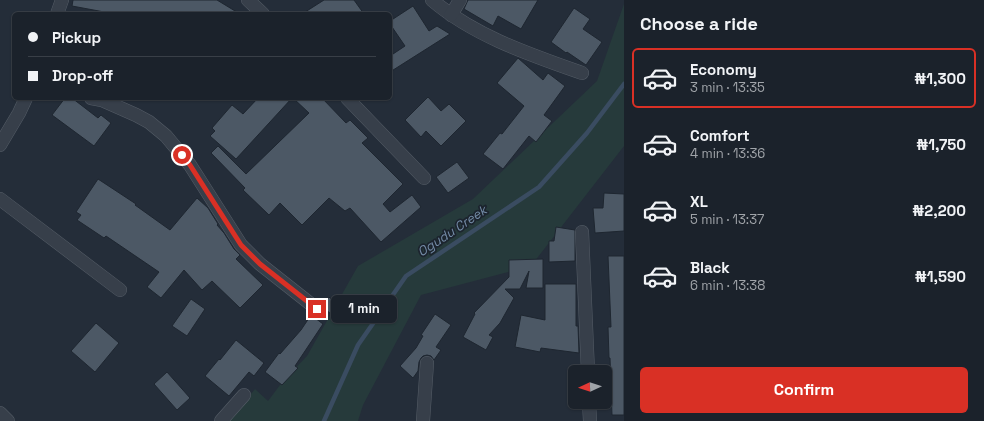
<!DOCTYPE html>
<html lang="en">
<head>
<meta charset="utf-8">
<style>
	body { margin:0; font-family:"Space Grotesk",sans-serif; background:#282f37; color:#f1f3f6; height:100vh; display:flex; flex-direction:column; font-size:15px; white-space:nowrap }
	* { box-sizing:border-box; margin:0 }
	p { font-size:13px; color:#a0a4a9 }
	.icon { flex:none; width:22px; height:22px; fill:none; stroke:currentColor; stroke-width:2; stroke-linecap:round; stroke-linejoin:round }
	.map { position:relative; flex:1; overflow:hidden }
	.drawer { display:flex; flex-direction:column; background:#1b222b; width:360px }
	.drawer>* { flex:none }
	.guide { position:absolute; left:12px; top:12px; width:380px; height:88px; border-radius:6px; box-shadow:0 1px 3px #0004,0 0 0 1px #393f47; display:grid; align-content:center; height:88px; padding:0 16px; background:#1b222b }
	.needle { width:26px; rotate:267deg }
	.tools { position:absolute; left:568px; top:365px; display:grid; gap:8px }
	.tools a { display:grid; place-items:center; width:44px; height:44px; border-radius:6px; background:#1b222b; box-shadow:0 1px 3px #0004,0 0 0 1px #393f47; font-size:20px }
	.end { position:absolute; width:18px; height:18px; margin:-9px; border:5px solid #d93025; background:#fff; box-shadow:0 0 0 2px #fff }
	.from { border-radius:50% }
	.bubble { position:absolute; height:28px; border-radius:6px; background:#1b222b; box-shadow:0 1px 3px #0004,0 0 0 1px #393f47; font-size:13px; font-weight:600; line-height:28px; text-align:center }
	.guide b { display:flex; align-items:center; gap:14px; height:38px; font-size:15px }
	.guide b+b { border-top:1px solid #393f47 }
	.guide i { width:10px; height:10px; background:#f1f3f6 }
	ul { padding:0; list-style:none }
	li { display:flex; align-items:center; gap:12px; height:60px; margin:0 8px 6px; padding:0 8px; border:2px solid transparent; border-radius:6px }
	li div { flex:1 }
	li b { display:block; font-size:15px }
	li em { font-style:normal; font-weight:600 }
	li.active { border-color:#d93025 }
	li>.icon { width:36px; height:36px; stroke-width:1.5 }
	h2 { padding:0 16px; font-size:18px; line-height:48px }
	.primary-button { display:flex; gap:8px; margin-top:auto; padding:8px 16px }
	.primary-button a { flex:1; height:46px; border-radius:6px; background:#d93025; color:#fff; font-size:16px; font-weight:600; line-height:46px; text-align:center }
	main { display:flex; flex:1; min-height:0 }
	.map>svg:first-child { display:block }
	.green { fill:#263a3b }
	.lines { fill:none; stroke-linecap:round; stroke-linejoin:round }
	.stream { stroke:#3a4c61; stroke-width:4.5 }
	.building { fill:#4c5865; stroke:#1e2630 }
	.minor-casing { stroke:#555d67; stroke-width:14 }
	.minor { stroke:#373f4a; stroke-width:13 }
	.route { stroke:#d93025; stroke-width:5 }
	.labels { text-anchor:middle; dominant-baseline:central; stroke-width:3.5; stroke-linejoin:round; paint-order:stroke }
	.water-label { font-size:13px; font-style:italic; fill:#748ca7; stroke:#1c242e }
</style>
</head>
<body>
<main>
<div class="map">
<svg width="624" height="421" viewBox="0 0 624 421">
	<rect width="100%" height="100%" fill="#242d39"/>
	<!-- green -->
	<polygon class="green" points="624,4 624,146 531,266 421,295 363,405 358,421 229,421 255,389 268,401 283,381 307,356 358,266 473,199 597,81"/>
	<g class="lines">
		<!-- stream -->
		<polyline class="stream" points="324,421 358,345 406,276 539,187 587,133 624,84"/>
	</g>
	<!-- building -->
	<g class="building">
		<polygon points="73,0 217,0 240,14 115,14 72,6"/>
		<polygon points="324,0 354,0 364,14 302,14"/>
		<polygon points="468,0 538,0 521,29 498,16 493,26 464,9"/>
		<polygon points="413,6 429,31 437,26 450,34 390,72 390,56 405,46 390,24 390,21"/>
		<polygon points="574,8 590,19 583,29 602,42 586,65 567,52 566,53 551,42"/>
		<polygon points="518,58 543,80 548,73 565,86 544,115 552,121 536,142 529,136 503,169 483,154 500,133 502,134 524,106 497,83"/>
		<polygon points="428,97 441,111 449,104 466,121 441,146 426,131 421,137 405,120"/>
		<polygon points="65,98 72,98 98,118 101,115 111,123 94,146 52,115"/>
		<polygon points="258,98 292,98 236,159 210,136 215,131 212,128 232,105 243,114"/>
		<polygon points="293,98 322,98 346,123 350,120 368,138 362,143 403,184 383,204 390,212 412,195 421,207 381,242 350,208 345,211 329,198 302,225 280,203 269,215 243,190 245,188 211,153 218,146 246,174 309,113"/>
		<polygon points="457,162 469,178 448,193 436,177"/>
		<polygon points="98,179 136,204 135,205 170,230 197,198 208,208 218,224 217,225 224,233 234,249 240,255 236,259 263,285 240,308 212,281 202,290 184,270 161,298 147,287 159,272 106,236 104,238 77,220 81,215 76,212"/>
		<polygon points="604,193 624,194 624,231 595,233 593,208 603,208"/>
		<polygon points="556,227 575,230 575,261 549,262 549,241 554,241"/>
		<polygon points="608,256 624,256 624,415 612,415 610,358 609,358 608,327 611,327"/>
		<polygon points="543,259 543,288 526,288 529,271 520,289 505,289 514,298 500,323 489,335 493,337 486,350 463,337 475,314 474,313 509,277 509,260"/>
		<polygon points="545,284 576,284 576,326 578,326 579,353 541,348 540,352 515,347 521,315 545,320"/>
		<polygon points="329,297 337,304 331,314 325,309 323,305"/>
		<polygon points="191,299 205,309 187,336 172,326"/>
		<polygon points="435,314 451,325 436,347 441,350 434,360 431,356 427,355 423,356 421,358 419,362 418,371 413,378 400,366 416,348 423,336 421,335"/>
		<polygon points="311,315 323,324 295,366 298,368 282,385 265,372 279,353 280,354 301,330"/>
		<polygon points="96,323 119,343 95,372 71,351"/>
		<polygon points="236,340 264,363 254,376 249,372 229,396 205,376 219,359 220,360"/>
		<polygon points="167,372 190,398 177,410 154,384"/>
	</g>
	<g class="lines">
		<defs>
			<g id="minor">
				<polyline points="248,0 263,14"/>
				<path d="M432 0C474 36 531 55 582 73"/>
				<polyline points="57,14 62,0"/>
				<polyline points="451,15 460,0"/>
				<polyline points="91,98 102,100 136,115 149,122 166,136 190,165 241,245 260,264 317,309"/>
				<polyline points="347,98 424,178"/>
				<polyline points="0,145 19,113 26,98"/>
				<polyline points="0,199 120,290"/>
				<polyline points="582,232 588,372"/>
				<polyline points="589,402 590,421"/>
				<polyline points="0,413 8,421"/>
				<polyline points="221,421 244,395"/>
				<polyline points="423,421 427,363"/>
			</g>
		</defs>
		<!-- minor casing -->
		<use href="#minor" class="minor-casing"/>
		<!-- minor -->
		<use href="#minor" class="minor"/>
	</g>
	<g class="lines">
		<!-- route -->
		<polyline class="route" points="182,155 190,165 241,245 260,264 317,309"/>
	</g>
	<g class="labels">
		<!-- water labels -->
		<g class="water-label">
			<text transform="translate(452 231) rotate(-34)">Ogudu Creek</text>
		</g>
	</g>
</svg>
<div class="tools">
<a><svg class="needle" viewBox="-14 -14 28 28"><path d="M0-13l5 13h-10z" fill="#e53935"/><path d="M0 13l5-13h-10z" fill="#a0a4a9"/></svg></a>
</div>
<i class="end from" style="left:182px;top:155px"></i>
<i class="end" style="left:317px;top:309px"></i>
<div class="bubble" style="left:331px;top:295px;width:66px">1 min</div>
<div class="guide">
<b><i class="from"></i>Pickup</b>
<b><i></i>Drop-off</b>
</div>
</div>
<section class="drawer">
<h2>Choose a ride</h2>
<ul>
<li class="active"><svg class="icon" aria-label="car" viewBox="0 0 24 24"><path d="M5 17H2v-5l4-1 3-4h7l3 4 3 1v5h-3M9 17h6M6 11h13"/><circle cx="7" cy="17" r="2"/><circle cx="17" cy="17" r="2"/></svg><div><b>Economy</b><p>3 min · 13:35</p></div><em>₦1,300</em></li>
<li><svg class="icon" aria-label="car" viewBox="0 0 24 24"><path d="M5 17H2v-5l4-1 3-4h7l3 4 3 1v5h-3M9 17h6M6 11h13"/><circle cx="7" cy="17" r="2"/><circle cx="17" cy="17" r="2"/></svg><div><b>Comfort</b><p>4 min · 13:36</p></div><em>₦1,750</em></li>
<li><svg class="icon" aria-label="car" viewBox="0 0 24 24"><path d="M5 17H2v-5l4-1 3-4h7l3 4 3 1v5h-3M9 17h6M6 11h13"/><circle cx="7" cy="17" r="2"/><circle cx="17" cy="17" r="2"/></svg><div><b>XL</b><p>5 min · 13:37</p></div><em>₦2,200</em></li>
<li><svg class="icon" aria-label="car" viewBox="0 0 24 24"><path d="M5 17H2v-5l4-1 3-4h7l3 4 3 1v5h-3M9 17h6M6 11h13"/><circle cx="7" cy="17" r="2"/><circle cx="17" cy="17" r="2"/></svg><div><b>Black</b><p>6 min · 13:38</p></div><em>₦1,590</em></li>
</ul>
<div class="primary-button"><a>Confirm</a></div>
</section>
</main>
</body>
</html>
